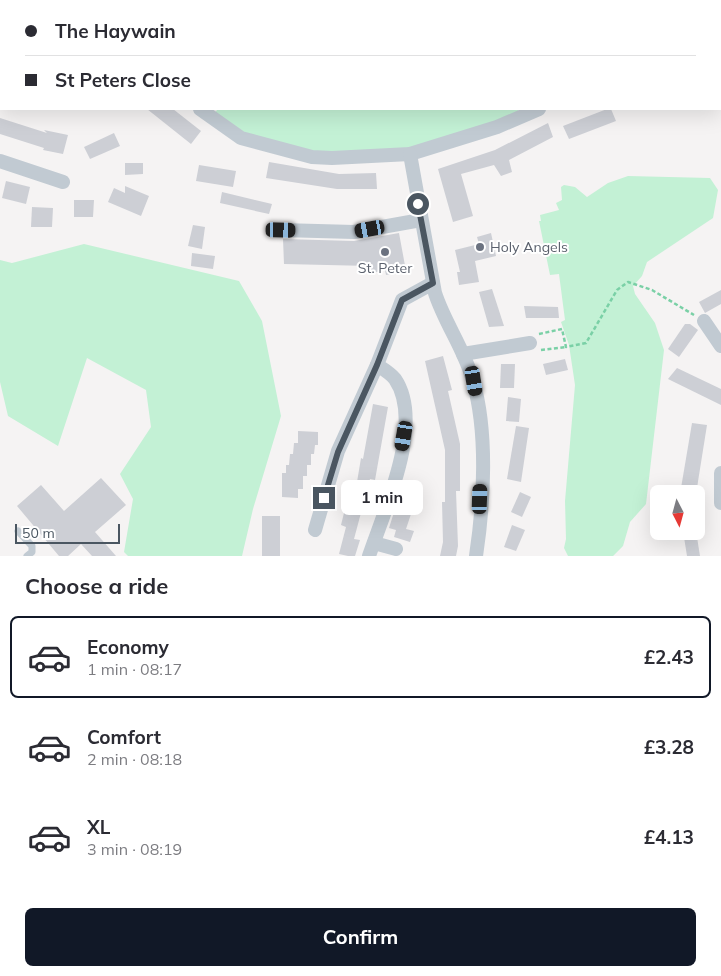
<!DOCTYPE html>
<html lang="en">
<head>
<meta charset="utf-8">
<style>
	body { margin:0; font-family:Mulish,sans-serif; background:#f2f2f3; color:#2b2b33; height:100vh; display:flex; flex-direction:column; font-size:19px; white-space:nowrap }
	* { box-sizing:border-box; margin:0 }
	p { font-size:16px; color:#7c7c81 }
	.icon { flex:none; width:28px; height:28px; fill:none; stroke:currentColor; stroke-width:2; stroke-linecap:round; stroke-linejoin:round }
	.map { position:relative; height:556px; overflow:hidden }
	.drawer { display:flex; flex-direction:column; background:#fff; flex:1 }
	.drawer>* { flex:none }
	.guide { position:absolute; left:0px; top:0px; width:721px; height:110px; box-shadow:0 5px 20px #0002; display:grid; align-content:center; height:110px; padding:0 25px; background:#fff }
	.needle { width:32px; rotate:174deg }
	.tools { position:absolute; left:650px; top:485px; display:grid; gap:10px }
	.tools a { display:grid; place-items:center; width:55px; height:55px; border-radius:8px; background:#fff; box-shadow:0 5px 20px #0002; font-size:25px }
	.scale { position:absolute; left:15px; bottom:12px; width:105px; box-sizing:border-box; padding-left:5px; border:2px solid #4a5661; border-top:0; font-size:14px; line-height:18px; white-space:nowrap; color:#4a5661; -webkit-text-stroke:4px #fff; paint-order:stroke }
	.end { position:absolute; width:22px; height:22px; margin:-11px; border:6px solid #4a5661; background:#fff; box-shadow:0 0 0 2px #fff }
	.from { border-radius:50% }
	.bubble { position:absolute; height:35px; border-radius:8px; background:#fff; box-shadow:0 5px 20px #0002; font-size:16px; font-weight:700; line-height:35px; text-align:center }
	.car { position:absolute; width:15px; height:30px; margin:-15px -8px; border-radius:6px; box-shadow:0 0 4px 1px #0007; background:linear-gradient(#222 24%,#8ab4d8 0 40%,#222 0 76%,#8ab4d8 0 86%,#222 0) }
	.guide b { display:flex; align-items:center; gap:18px; height:48px; font-size:19px }
	.guide b+b { border-top:1px solid #e1e1e2 }
	.guide i { width:12px; height:12px; background:#2b2b33 }
	ul { padding:0; list-style:none }
	li { display:flex; align-items:center; gap:15px; height:82px; margin:0 10px 8px; padding:0 15px; border:2px solid transparent; border-radius:8px }
	li div { flex:1 }
	li b { display:block; font-size:19px }
	li em { font-style:normal; font-weight:700 }
	li.active { border-color:#111827 }
	li>.icon { width:45px; height:45px; stroke-width:1.5 }
	h2 { padding:0 25px; font-size:22px; line-height:60px }
	.button { display:flex; gap:10px; margin-top:auto; padding:10px 25px }
	.button a { flex:1; height:58px; border-radius:8px; background:#111827; color:#fff; font-size:20px; font-weight:700; line-height:58px; text-align:center }
	.map>svg:first-child { display:block }
	.green { fill:#c3f1d5 }
	.building { fill:#cdcfd5 }
	.lines { fill:none; stroke-linecap:round; stroke-linejoin:round }
	.path { stroke:#7ad0a6; stroke-width:2.5; stroke-dasharray:4 2.5; stroke-linecap:butt }
	.lane { stroke:#c1cad2; stroke-width:7 }
	.street { stroke:#c1cad2; stroke-width:14 }
	.route { stroke:#4a5661; stroke-width:6 }
	.worship-dot { fill:#6b7280; stroke:#fff; stroke-width:2 }
	.labels { text-anchor:middle; dominant-baseline:central; stroke-width:4; stroke-linejoin:round; paint-order:stroke }
	.worship-label { font-size:14px; fill:#5b616d; stroke:#fff; text-anchor:start }
</style>
</head>
<body>
<div class="map">
<svg width="721" height="556" viewBox="0 0 721 556">
	<rect width="100%" height="100%" fill="#f5f3f3"/>
	<!-- green -->
	<g class="green">
		<polygon points="424,0 502,0 502,1 421,1"/>
		<polygon points="218,109 518,109 518,118 410,154 332,158 241,138 211,117"/>
		<polygon points="628,176 710,178 718,190 713,218 647,262 642,276 633,286 635,294 655,323 664,350 646,504 630,522 623,546 613,556 568,556 564,548 566,539 565,501 575,385 569,345 561,322 565,320 559,274 550,275 539,221 541,221 540,215 559,210 556,203 562,200 561,187 564,185 575,187 587,197 608,183"/>
		<polygon points="84,244 239,281 262,321 281,416 253,509 242,556 128,556 124,552 133,499 120,474 151,427 146,390 87,358 58,446 8,416 0,382 0,260 12,263"/>
	</g>
	<!-- building -->
	<g class="building">
		<polygon points="147,109 173,109 201,131 191,144"/>
		<polygon points="607,109 611,109 616,121 569,139 563,126"/>
		<polygon points="0,118 47,133 44,130 68,135 63,154 43,150 44,148 0,134"/>
		<polygon points="548,123 553,137 509,160 512,172 501,176 494,165 461,174 473,216 453,222 438,169 495,150"/>
		<polygon points="114,133 120,146 90,159 84,147"/>
		<polygon points="269,162 339,174 376,173 377,189 337,189 266,178"/>
		<polygon points="125,163 143,163 143,174 125,175"/>
		<polygon points="199,165 236,171 233,187 196,181"/>
		<polygon points="6,181 30,187 26,204 2,198"/>
		<polygon points="125,186 149,196 141,216 108,202 114,188 125,193"/>
		<polygon points="222,192 272,204 269,214 220,203"/>
		<polygon points="74,200 94,200 93,217 74,217"/>
		<polygon points="32,207 53,208 52,227 31,227"/>
		<polygon points="193,225 205,227 202,249 188,246"/>
		<polygon points="399,233 406,271 386,275 385,270 372,273 370,266 284,264 283,239 354,241"/>
		<polygon points="491,233 496,256 475,261 479,282 459,285 457,272 460,272 455,250 479,244 477,237"/>
		<polygon points="192,253 215,256 213,269 191,266"/>
		<polygon points="492,289 504,326 489,327 479,292"/>
		<polygon points="721,290 721,304 705,313 699,302"/>
		<polygon points="524,306 558,307 559,318 526,318"/>
		<polygon points="685,324 690,324 698,330 679,357 668,349"/>
		<polygon points="443,356 452,390 448,391 460,444 460,491 456,491 458,546 456,556 440,556 443,542 442,502 445,502 445,450 425,361"/>
		<polygon points="565,359 568,370 546,375 543,364"/>
		<polygon points="501,364 515,364 514,388 500,388"/>
		<polygon points="677,368 721,389 721,405 668,379"/>
		<polygon points="508,397 521,399 519,422 506,421"/>
		<polygon points="373,404 388,407 375,480 370,479 354,539 360,540 355,556 348,556 339,554 346,527 341,525 352,481 357,482 361,458 363,459"/>
		<polygon points="692,423 707,425 696,494 680,494"/>
		<polygon points="516,426 529,428 521,482 507,479"/>
		<polygon points="298,431 318,432 318,445 315,445 314,454 311,454 311,465 307,465 307,476 303,476 303,489 298,489 298,498 282,497 282,473 286,473 286,465 289,465 290,454 293,454 294,443 298,443"/>
		<polygon points="101,478 126,505 95,532 116,556 92,556 81,544 68,556 59,556 17,506 41,485 64,511"/>
		<polygon points="520,492 531,497 522,517 511,512"/>
		<polygon points="396,506 412,511 406,529 414,531 410,542 394,537 396,530 389,528"/>
		<rect x="262" y="516" width="18" height="40"/>
		<polygon points="512,525 525,530 516,551 504,547"/>
		<polygon points="683,531 696,531 700,556 687,556"/>
	</g>
	<g class="lines">
		<!-- path -->
		<g class="path">
			<polyline points="0,87 1,82"/>
			<polyline points="539,334 562,329 566,347 586,343 617,290 628,282 652,290 694,315"/>
			<polyline points="541,350 566,347"/>
		</g>
		<!-- lane -->
		<g class="lane">
			<polyline points="206,0 207,1"/>
			<polyline points="508,0 508,1"/>
			<polyline points="406,1 410,0"/>
			<polyline points="0,22 1,23"/>
			<polyline points="18,531 32,546 32,552 27,556"/>
		</g>
		<!-- street -->
		<g class="street">
			<polyline points="65,1 76,0"/>
			<polyline points="613,1 614,0"/>
			<polyline points="0,66 1,66"/>
			<polyline points="720,73 721,73"/>
			<polyline points="200,109 241,138 312,157 332,158 410,154 497,127 539,109"/>
			<path d="M410 154 435 293C445 324 465 350 473 381 488 432 484 503 476 556"/>
			<polyline points="0,161 63,182"/>
			<polyline points="281,230 354,232 421,220"/>
			<polyline points="704,321 721,346"/>
			<polyline points="463,354 530,343"/>
			<polyline points="721,473 721,503"/>
			<polyline points="315,530 338,451 377,365"/>
			<polyline points="374,543 396,549"/>
			<path d="M369 556C384 511 425 423 395 379 390 373 383 369 377 365L402 300 433 283"/>
		</g>
	</g>
	<g class="lines">
		<!-- route -->
		<polyline class="route" points="324,498 338,452 377,365 402,300 433,283 418,204"/>
	</g>
	<!-- markers -->
	<g class="worship-dot">
		<circle cx="480" cy="247" r="5"/>
		<circle cx="385" cy="252" r="5"/>
	</g>
	<g class="labels">
		<!-- worship labels -->
		<g class="worship-label">
			<text x="490" y="247">Holy Angels</text>
			<text x="385" y="268" text-anchor="middle">St. Peter</text>
		</g>
	</g>
</svg>
<div class="tools">
<a><svg class="needle" viewBox="-14 -14 28 28"><path d="M0-13l5 13h-10z" fill="#e53935"/><path d="M0 13l5-13h-10z" fill="#7c7c81"/></svg></a>
</div>
<div class="scale">50 m</div>
<i class="end from" style="left:418px;top:204px"></i>
<i class="end" style="left:324px;top:498px"></i>
<div class="bubble" style="left:341px;top:480px;width:82px">1 min</div>
<i class="car" style="left:370px;top:229px;rotate:260deg"></i>
<i class="car" style="left:281px;top:230px;rotate:91deg"></i>
<i class="car" style="left:474px;top:381px;rotate:171deg"></i>
<i class="car" style="left:404px;top:436px;rotate:190deg"></i>
<i class="car" style="left:480px;top:499px;rotate:2deg"></i>
<div class="guide">
<b><i class="from"></i>The Haywain</b>
<b><i></i>St Peters Close</b>
</div>
</div>
<section class="drawer">
<h2>Choose a ride</h2>
<ul>
<li class="active"><svg class="icon" aria-label="car" viewBox="0 0 24 24"><path d="M5 17H2v-5l4-1 3-4h7l3 4 3 1v5h-3M9 17h6M6 11h13"/><circle cx="7" cy="17" r="2"/><circle cx="17" cy="17" r="2"/></svg><div><b>Economy</b><p>1 min · 08:17</p></div><em>£2.43</em></li>
<li><svg class="icon" aria-label="car" viewBox="0 0 24 24"><path d="M5 17H2v-5l4-1 3-4h7l3 4 3 1v5h-3M9 17h6M6 11h13"/><circle cx="7" cy="17" r="2"/><circle cx="17" cy="17" r="2"/></svg><div><b>Comfort</b><p>2 min · 08:18</p></div><em>£3.28</em></li>
<li><svg class="icon" aria-label="car" viewBox="0 0 24 24"><path d="M5 17H2v-5l4-1 3-4h7l3 4 3 1v5h-3M9 17h6M6 11h13"/><circle cx="7" cy="17" r="2"/><circle cx="17" cy="17" r="2"/></svg><div><b>XL</b><p>3 min · 08:19</p></div><em>£4.13</em></li>
</ul>
<div class="button"><a>Confirm</a></div>
</section>
</body>
</html>
